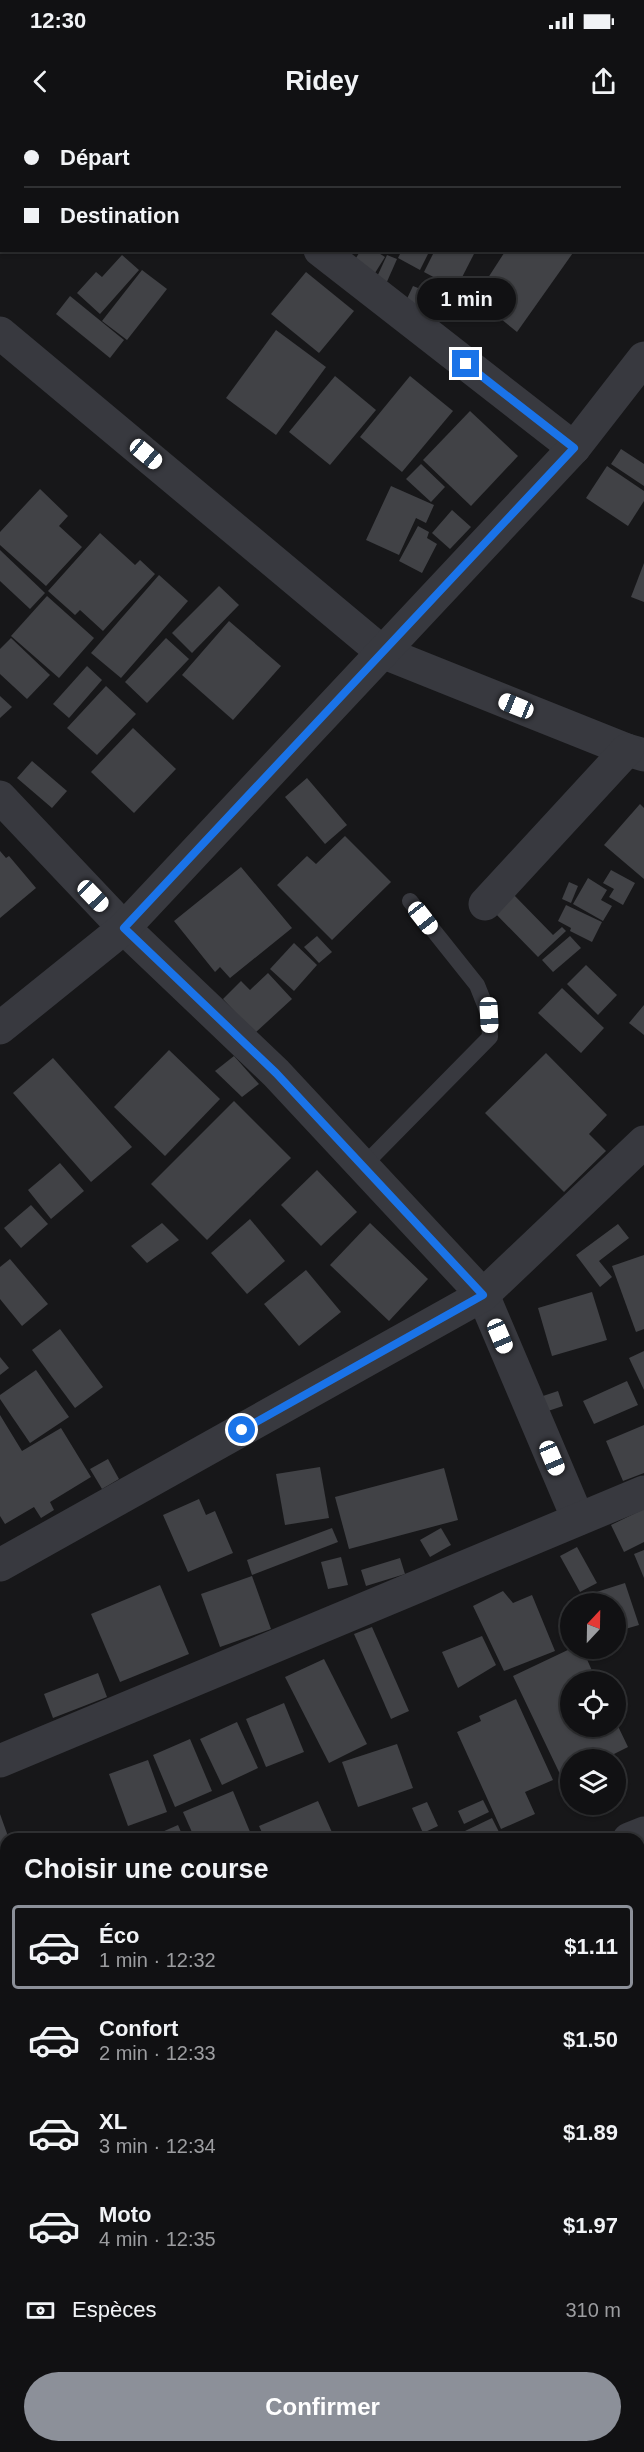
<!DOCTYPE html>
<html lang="fr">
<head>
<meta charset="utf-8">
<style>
	body { margin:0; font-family:Arial,sans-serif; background:#1e1f21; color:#f1f3f6; height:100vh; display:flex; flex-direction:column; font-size:22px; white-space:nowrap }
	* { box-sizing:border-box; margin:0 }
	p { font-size:20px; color:#9c9da0 }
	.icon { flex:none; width:33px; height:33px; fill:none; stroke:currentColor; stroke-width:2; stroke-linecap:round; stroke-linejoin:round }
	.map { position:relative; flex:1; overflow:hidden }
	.side { position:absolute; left:0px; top:1713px; width:645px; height:620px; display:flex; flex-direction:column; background:#111113; border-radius:18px 18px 0 0; box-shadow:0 2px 4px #0004,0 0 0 2px #303133 }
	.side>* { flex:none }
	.hud { position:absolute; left:0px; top:0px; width:645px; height:132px; box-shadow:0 2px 4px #0004,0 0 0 2px #303133; display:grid; align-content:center; height:132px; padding:0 24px; background:#111113 }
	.needle { width:39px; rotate:22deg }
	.tools { position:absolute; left:560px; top:1473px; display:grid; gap:12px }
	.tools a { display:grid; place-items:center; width:66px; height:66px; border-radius:50%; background:#111113; box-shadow:0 2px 4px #0004,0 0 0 2px #303133; font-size:30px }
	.end { position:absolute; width:27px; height:27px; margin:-14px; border:8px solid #1a73e8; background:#fff; box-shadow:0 0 0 3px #fff }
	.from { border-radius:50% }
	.bubble { position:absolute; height:42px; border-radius:21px; background:#111113; box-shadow:0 2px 4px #0004,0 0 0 2px #303133; font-size:20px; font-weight:700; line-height:42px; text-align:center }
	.car { position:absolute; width:18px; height:36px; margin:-18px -9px; border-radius:8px; box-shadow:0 0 4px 2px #0007; background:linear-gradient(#fff 24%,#345 0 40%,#fff 0 76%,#345 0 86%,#fff 0) }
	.hud b { display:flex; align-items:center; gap:21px; height:57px; font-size:22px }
	.hud b+b { border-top:2px solid #303133 }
	.hud i { width:15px; height:15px; background:#f1f3f6 }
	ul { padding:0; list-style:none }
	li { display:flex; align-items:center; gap:18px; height:84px; margin:0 12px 9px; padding:0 12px; border:3px solid transparent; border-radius:6px }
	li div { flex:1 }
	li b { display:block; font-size:22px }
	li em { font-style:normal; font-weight:700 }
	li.on { border-color:#8c9099 }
	li>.icon { width:54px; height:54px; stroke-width:1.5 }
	h2 { padding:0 24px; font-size:27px; line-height:72px }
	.pay { display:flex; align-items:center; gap:15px; height:66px; padding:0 24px; font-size:22px }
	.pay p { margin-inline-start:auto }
	.action { display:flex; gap:12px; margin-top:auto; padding:12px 24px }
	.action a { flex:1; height:69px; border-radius:36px; background:#8c9099; color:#fff; font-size:24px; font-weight:700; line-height:69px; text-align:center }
	.status { display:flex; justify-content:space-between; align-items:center; height:42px; padding:0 30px; background:#111113; direction:ltr }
	.status svg { height:16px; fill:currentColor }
	header { display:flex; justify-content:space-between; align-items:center; height:78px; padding:0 24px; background:#111113; font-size:27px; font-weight:700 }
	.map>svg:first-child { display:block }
	.green { fill:#1f2821 }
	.building { fill:#414246 }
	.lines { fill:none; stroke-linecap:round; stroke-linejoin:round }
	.lane { stroke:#38393f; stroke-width:16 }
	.street { stroke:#38393f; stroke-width:33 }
	.secondary { stroke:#46484f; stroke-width:33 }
	.route { stroke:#1a73e8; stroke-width:8 }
</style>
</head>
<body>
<div class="status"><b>12:30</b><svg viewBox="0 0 49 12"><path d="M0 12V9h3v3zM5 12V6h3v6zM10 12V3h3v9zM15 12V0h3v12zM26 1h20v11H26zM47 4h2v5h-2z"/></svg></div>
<header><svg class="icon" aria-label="back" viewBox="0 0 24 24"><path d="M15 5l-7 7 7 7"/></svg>Ridey<svg class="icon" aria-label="share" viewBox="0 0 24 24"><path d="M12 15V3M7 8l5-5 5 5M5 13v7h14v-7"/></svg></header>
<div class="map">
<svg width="644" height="2332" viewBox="0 0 644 2332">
	<rect width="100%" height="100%" fill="#171719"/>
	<!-- green -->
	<polygon class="green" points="639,2091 644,2101 644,2133 639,2135"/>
	<!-- building -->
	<g class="building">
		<polygon points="361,130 374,130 385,137 375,153 354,141"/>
		<polygon points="402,130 430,130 420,150 398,138"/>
		<polygon points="435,130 476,130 456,169 424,152"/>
		<polygon points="506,130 575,130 517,212 475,178"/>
		<polygon points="122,135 139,150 100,194 77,173 96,152 102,157"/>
		<polygon points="387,135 397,139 386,164 376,159"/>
		<polygon points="142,150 167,169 127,220 102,201"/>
		<polygon points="306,152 354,191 319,233 271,194"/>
		<polygon points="413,166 448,180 439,201 404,185"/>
		<polygon points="70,176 124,220 110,238 56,194"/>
		<polygon points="276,210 326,247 276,315 226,278"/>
		<polygon points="335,256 376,290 330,345 289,312"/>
		<polygon points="410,256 453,291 402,352 360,317"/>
		<polygon points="470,291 518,336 471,386 423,340"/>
		<polygon points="621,329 644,344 644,366 611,344"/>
		<polygon points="421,344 445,367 431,382 406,359"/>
		<polygon points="607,346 644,371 644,381 628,406 586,378"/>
		<polygon points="391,366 434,385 426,403 416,398 399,435 366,420"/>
		<polygon points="40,369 68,396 59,406 82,427 46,466 0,425 0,412"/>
		<polygon points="452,390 471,407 450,429 432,413"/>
		<polygon points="418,406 429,412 427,418 437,424 422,453 399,441"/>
		<polygon points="100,413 135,445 140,440 155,454 103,511 80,490 75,495 48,471"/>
		<polygon points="0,430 45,473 30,489 0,461"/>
		<polygon points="644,443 644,482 631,477"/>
		<polygon points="159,455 188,481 121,558 91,533"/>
		<polygon points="219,466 239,485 192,533 172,513"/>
		<polygon points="47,476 94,518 59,558 11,516"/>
		<polygon points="229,501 281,546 233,600 182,555"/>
		<polygon points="11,518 50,555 27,579 0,554 0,529"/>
		<polygon points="166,518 189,539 147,583 125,562"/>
		<polygon points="87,546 102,560 69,598 53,584"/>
		<polygon points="106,566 136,594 97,635 67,608"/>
		<polygon points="0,576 12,587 0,598"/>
		<polygon points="133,608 176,649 134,693 91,652"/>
		<polygon points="32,641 67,671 52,688 17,658"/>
		<polygon points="307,658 347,705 325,724 285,677"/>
		<polygon points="640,684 644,688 644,759 604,725"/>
		<polygon points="345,716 391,762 332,820 277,765 307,736 316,744"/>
		<polygon points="0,731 6,738 9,736 36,768 0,798"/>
		<polygon points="241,747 292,808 230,858 220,847 215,852 174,801"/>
		<polygon points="611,750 635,763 623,785 609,777 614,769 603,763"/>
		<polygon points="588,758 607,770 601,780 612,786 603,801 573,784"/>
		<polygon points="569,762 578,766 571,783 562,779"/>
		<polygon points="512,773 553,815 562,807 566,811 538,837 493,791"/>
		<polygon points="566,785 602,802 592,822 570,811 571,808 558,801"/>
		<polygon points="317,816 332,832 319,843 304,827"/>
		<polygon points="570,816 581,828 553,852 542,840"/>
		<polygon points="294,823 317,845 294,871 270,849"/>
		<polygon points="586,845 617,875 598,895 567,864"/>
		<polygon points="268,853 292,879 255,913 223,879 241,861 250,870"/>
		<polygon points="562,868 604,908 581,933 538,893"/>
		<polygon points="644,885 644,915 629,903"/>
		<polygon points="169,930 220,979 165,1036 114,987"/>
		<polygon points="546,933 607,995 589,1014 606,1031 564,1072 485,993"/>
		<polygon points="234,936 259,964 242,977 215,951"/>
		<polygon points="53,938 132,1027 91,1062 13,973"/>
		<polygon points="234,981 291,1038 207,1120 151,1064"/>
		<polygon points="60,1043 84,1071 51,1099 28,1070"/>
		<polygon points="317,1050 357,1092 321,1126 281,1085"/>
		<polygon points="31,1085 48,1104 21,1128 4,1108"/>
		<polygon points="250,1099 285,1141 247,1174 211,1133"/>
		<polygon points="162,1103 179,1120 147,1143 131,1126"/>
		<polygon points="370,1103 428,1159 389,1201 330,1145"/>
		<polygon points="618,1104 629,1118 599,1141 612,1157 600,1167 576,1135"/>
		<polygon points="644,1135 644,1209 636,1212 612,1146"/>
		<polygon points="10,1139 48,1184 22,1206 0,1179 0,1147"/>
		<polygon points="306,1150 341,1192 299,1226 264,1184"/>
		<polygon points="592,1172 607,1220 552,1236 538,1188"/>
		<polygon points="60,1209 103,1267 75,1288 32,1230"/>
		<polygon points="644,1231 644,1270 629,1238"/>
		<polygon points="0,1237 9,1248 0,1255"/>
		<polygon points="36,1250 69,1297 30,1323 0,1279 0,1275"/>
		<polygon points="627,1261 638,1285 594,1304 583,1281"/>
		<polygon points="558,1271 563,1286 539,1294 534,1279"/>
		<polygon points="0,1295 22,1331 61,1308 91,1357 50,1382 54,1390 41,1398 34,1387 5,1404 0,1396"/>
		<polygon points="644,1305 644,1353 623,1361 606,1321"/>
		<polygon points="108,1339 119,1359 102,1369 90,1349"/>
		<polygon points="320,1347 329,1398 285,1405 276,1354"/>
		<polygon points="444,1348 458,1400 349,1429 335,1377"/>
		<polygon points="199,1379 206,1395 215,1391 233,1433 188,1452 163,1395"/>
		<polygon points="644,1389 644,1422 624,1432 611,1405"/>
		<polygon points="332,1408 338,1422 252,1455 247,1440"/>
		<polygon points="441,1408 451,1425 430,1437 420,1420"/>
		<polygon points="577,1427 597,1463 580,1472 560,1436"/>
		<polygon points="644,1430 644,1458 634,1434"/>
		<polygon points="341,1437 348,1465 328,1469 321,1442"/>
		<polygon points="400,1438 405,1454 366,1466 361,1450"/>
		<polygon points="252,1456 271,1509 220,1527 201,1474"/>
		<polygon points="625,1463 639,1505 615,1512 615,1484 586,1484 584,1476"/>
		<polygon points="160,1465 189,1534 120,1562 91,1494"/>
		<polygon points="503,1471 513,1483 532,1475 555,1531 504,1551 473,1486"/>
		<polygon points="372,1507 409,1591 391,1599 354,1514"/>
		<polygon points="482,1516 496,1545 458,1568 442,1532"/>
		<polygon points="572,1528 582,1528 597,1562 570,1562 570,1606 615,1606 615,1600 628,1627 614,1634 618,1642 615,1644 615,1640 570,1640 570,1675 513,1556"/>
		<polygon points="324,1539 367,1624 329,1643 285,1557"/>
		<polygon points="98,1553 107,1577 53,1598 44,1574"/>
		<polygon points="516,1579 553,1660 525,1672 535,1694 501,1709 457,1612 481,1601 479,1596"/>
		<polygon points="284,1583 304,1632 266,1647 246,1599"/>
		<polygon points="237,1602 258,1648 222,1665 200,1619"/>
		<polygon points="190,1619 212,1671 175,1687 153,1635"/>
		<polygon points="397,1624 413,1668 358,1687 342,1642"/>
		<polygon points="148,1640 167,1692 128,1706 109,1654"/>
		<polygon points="233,1671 253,1719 195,1719 183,1692"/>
		<polygon points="483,1680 489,1692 464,1704 458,1691"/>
		<polygon points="318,1681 335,1719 265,1719 259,1706"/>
		<polygon points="427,1682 438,1706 423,1713 412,1688"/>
		<polygon points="0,1694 9,1719 6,1719 6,1745 0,1746"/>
		<polygon points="492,1698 499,1712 486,1719 469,1719 465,1711"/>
		<polygon points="178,1705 184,1719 146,1719"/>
		<polygon points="6,1752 6,1805 0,1807 0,1755"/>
		<polygon points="6,1828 6,1847 0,1850 0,1832"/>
		<polygon points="644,1945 644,1999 639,1989 639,1948"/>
		<polygon points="6,2032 6,2117 0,2120 0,2034"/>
		<polygon points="0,2161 6,2172 6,2199 0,2202"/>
		<polygon points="135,2326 180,2326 185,2332 139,2332"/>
		<polygon points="280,2326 286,2326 289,2332 270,2332"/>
	</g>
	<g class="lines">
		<!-- lane -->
		<polyline class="lane" points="363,1046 490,917 489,895 477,865 410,781"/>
		<!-- street -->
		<g class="street">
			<polyline points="34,0 37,2"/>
			<polyline points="352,2 352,0"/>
			<polyline points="320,130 574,328"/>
			<polyline points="0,213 382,532 627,630 644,635"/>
			<polyline points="0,677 124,808 276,953 483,1175 578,1399"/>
			<polyline points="485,784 627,630"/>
			<polyline points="0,908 124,808 574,328 644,238"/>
			<polyline points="0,1445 483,1175 644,1022"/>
			<polyline points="0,1641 644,1372"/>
			<polyline points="629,1719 644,1713"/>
			<polyline points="639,1788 644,1800"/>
			<polyline points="0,1965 6,1963"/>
			<polyline points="326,2326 328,2332"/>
		</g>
		<!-- secondary -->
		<polyline class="secondary" points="0,2328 4,2332"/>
	</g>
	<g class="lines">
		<!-- route -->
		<polyline class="route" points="242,1310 483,1175 276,953 124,808 574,328 466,244"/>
	</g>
</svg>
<div class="tools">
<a><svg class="needle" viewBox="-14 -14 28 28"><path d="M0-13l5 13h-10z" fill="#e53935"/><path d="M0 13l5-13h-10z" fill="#9c9da0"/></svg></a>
<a><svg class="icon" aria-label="locate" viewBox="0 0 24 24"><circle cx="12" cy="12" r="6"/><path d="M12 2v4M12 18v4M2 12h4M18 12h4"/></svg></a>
<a><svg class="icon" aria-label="layers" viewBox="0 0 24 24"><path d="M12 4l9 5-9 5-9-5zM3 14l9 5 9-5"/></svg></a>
</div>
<i class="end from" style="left:242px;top:1310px"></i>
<i class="end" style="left:466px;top:244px"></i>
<div class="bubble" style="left:417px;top:158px;width:99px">1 min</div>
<i class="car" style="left:146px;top:334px;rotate:130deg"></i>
<i class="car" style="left:516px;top:586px;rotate:292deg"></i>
<i class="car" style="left:93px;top:776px;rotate:136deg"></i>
<i class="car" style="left:423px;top:798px;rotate:142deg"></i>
<i class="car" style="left:489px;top:895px;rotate:177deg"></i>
<i class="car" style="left:500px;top:1216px;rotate:157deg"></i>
<i class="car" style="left:552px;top:1338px;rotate:157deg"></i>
<div class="hud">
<b><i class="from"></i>Départ</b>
<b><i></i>Destination</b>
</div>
<section class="side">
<h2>Choisir une course</h2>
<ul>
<li class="on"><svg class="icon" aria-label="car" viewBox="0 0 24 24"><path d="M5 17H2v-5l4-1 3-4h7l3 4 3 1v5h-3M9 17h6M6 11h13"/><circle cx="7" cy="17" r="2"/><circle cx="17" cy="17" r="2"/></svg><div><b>Éco</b><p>1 min · 12:32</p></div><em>$1.11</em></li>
<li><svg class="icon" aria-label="car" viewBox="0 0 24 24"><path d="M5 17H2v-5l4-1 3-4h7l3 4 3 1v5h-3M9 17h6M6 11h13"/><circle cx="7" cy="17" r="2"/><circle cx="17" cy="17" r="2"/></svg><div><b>Confort</b><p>2 min · 12:33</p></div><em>$1.50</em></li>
<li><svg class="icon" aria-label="car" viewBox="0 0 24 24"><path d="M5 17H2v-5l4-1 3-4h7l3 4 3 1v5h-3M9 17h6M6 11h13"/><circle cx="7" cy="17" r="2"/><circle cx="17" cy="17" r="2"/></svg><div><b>XL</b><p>3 min · 12:34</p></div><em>$1.89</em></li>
<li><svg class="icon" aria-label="car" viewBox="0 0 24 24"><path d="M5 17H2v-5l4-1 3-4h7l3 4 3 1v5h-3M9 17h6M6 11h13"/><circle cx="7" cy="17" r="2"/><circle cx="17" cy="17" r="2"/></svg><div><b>Moto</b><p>4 min · 12:35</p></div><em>$1.97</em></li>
</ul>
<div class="pay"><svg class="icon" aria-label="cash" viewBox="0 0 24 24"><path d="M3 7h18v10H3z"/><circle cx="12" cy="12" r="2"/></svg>Espèces<p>310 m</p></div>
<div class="action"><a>Confirmer</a></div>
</section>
</div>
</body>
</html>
